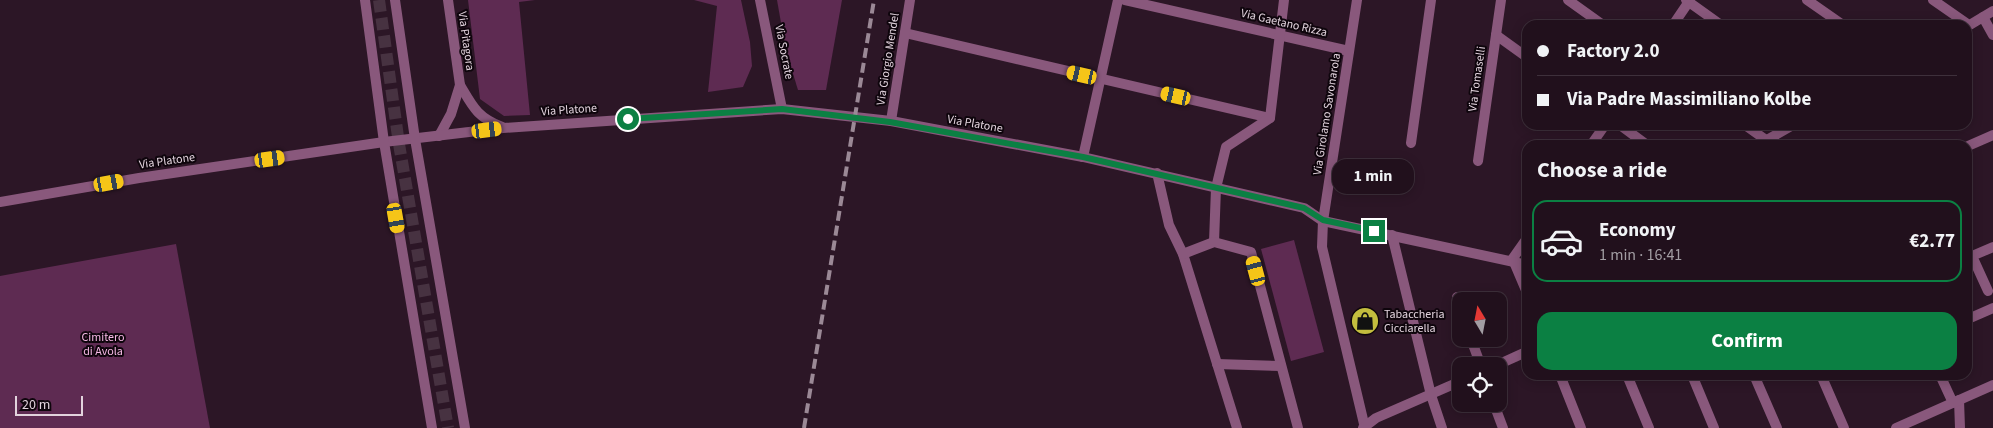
<!DOCTYPE html>
<html lang="en">
<head>
<meta charset="utf-8">
<style>
	body { margin:0; font-family:"Source Sans 3",sans-serif; background:#2d1e29; color:#f1f3f6; height:100vh; display:flex; flex-direction:column; font-size:19px; white-space:nowrap }
	* { box-sizing:border-box; margin:0 }
	p { font-size:16px; color:#a29da3 }
	.icon { flex:none; width:28px; height:28px; fill:none; stroke:currentColor; stroke-width:2; stroke-linecap:round; stroke-linejoin:round }
	.map { position:relative; flex:1; overflow:hidden }
	.sheet { position:absolute; left:1522px; top:140px; width:450px; height:240px; display:flex; flex-direction:column; background:#21101c; border-radius:15px; box-shadow:0 2px 12px #0003,0 0 0 1px #3e303b }
	.sheet>* { flex:none }
	.hud { position:absolute; left:1522px; top:20px; width:450px; height:110px; border-radius:15px; box-shadow:0 2px 12px #0003,0 0 0 1px #3e303b; display:grid; align-content:center; height:110px; padding:0 15px; background:#21101c }
	.needle { width:32px; rotate:350deg }
	.fabs { position:absolute; left:1452px; top:292px; display:grid; gap:10px }
	.fabs a { display:grid; place-items:center; width:55px; height:55px; border-radius:10px; background:#21101c; box-shadow:0 2px 12px #0003,0 0 0 1px #3e303b; font-size:25px }
	.scale { position:absolute; left:15px; bottom:12px; width:68px; box-sizing:border-box; padding-left:5px; border:2px solid #e2d3dd; border-top:0; font-size:14px; line-height:18px; white-space:nowrap; color:#e2d3dd; -webkit-text-stroke:4px #0e050c; paint-order:stroke }
	.end { position:absolute; width:22px; height:22px; margin:-11px; border:6px solid #0b8043; background:#fff; box-shadow:0 0 0 2px #fff }
	.from { border-radius:50% }
	.bubble { position:absolute; height:35px; border-radius:15px; background:#21101c; box-shadow:0 2px 12px #0003,0 0 0 1px #3e303b; font-size:16px; font-weight:700; line-height:35px; text-align:center }
	.car { position:absolute; width:15px; height:30px; margin:-15px -8px; border-radius:6px; box-shadow:0 0 4px 1px #0007; background:linear-gradient(#f5c518 24%,#345 0 40%,#f5c518 0 76%,#345 0 86%,#f5c518 0) }
	.hud b { display:flex; align-items:center; gap:18px; height:48px; font-size:19px }
	.hud b+b { border-top:1px solid #3e303b }
	.hud i { width:12px; height:12px; background:#f1f3f6 }
	ul { padding:0; list-style:none }
	li { display:flex; align-items:center; gap:15px; height:82px; margin:0 10px 8px; padding:0 5px; border:2px solid transparent; border-radius:15px }
	li div { flex:1 }
	li b { display:block; font-size:19px }
	li em { font-style:normal; font-weight:700 }
	li.on { border-color:#0b8043 }
	li>.icon { width:45px; height:45px; stroke-width:1.5 }
	h2 { padding:0 15px; font-size:22px; line-height:60px }
	.cta { display:flex; gap:10px; margin-top:auto; padding:10px 15px }
	.cta a { flex:1; height:58px; border-radius:15px; background:#0b8043; color:#fff; font-size:20px; font-weight:700; line-height:58px; text-align:center }
	.map>svg:first-child { display:block }
	.green { fill:#5e2b52 }
	.lines { fill:none; stroke-linecap:round; stroke-linejoin:round }
	.primary-tunnel { stroke:#473241; stroke-width:12; stroke-dasharray:12 6; stroke-linecap:butt }
	.minor { stroke:#89587c; stroke-width:10 }
	.tertiary { stroke:#89587c; stroke-width:10 }
	.rail { stroke:#9b8996; stroke-width:4; stroke-dasharray:10 5; stroke-linecap:butt }
	.route { stroke:#0b8043; stroke-width:6 }
	.labels { text-anchor:middle; dominant-baseline:central; stroke-width:4; stroke-linejoin:round; paint-order:stroke }
	.street-label { font-size:12px; fill:#e2d3dd; stroke:#0e050c }
	.poi-label { font-size:12px; fill:#e2d3dd; stroke:#0e050c; text-anchor:start }
	.park-label { font-size:12px; fill:#f7b9e6; stroke:#0e050c }
</style>
</head>
<body>
<div class="map">
<svg width="1993" height="428" viewBox="0 0 1993 428">
	<rect width="100%" height="100%" fill="#2c1626"/>
	<!-- green -->
	<g class="green">
		<polygon points="468,0 535,0 519,2 530,115 504,116 480,99"/>
		<polygon points="694,0 741,0 750,42 752,66 743,87 708,92 717,6"/>
		<polygon points="777,0 842,0 826,90 798,90 786,51"/>
		<polygon points="1294,240 1324,352 1291,361 1261,249"/>
		<polygon points="176,244 210,428 0,428 0,276"/>
	</g>
	<g class="lines">
		<!-- primary-tunnel -->
		<polyline class="primary-tunnel" points="379,0 399,144 448,428"/>
		<!-- minor -->
		<g class="minor">
			<polyline points="760,0 782,109"/>
			<polyline points="1125,0 1349,51"/>
			<polyline points="1357,0 1323,221 1322,247 1365,428"/>
			<polyline points="1568,0 1603,25"/>
			<polyline points="1686,0 1721,25"/>
			<polyline points="1807,0 1843,25"/>
			<polyline points="1933,0 1969,25"/>
			<polyline points="1983,17 1993,35"/>
			<polyline points="1673,25 1690,0"/>
			<polyline points="1968,26 1993,11"/>
			<polyline points="905,33 1270,118"/>
			<polyline points="1496,35 1528,58"/>
			<path d="M460 85C473 107 477 117 502 127"/>
			<polyline points="891,121 910,0"/>
			<polyline points="1620,125 1647,145"/>
			<polyline points="1745,125 1766,140"/>
			<polyline points="439,136 451,114 460,85 448,0"/>
			<polyline points="1411,143 1431,0"/>
			<polyline points="1591,145 1605,125"/>
			<polyline points="1758,145 1793,125"/>
			<polyline points="1968,146 1993,135"/>
			<polyline points="1083,157 1118,0"/>
			<polyline points="1478,161 1501,0"/>
			<polyline points="1157,173 1169,225 1183,254 1237,428"/>
			<polyline points="0,202 139,178 384,142 503,128 782,109 891,121 1083,157 1304,208 1323,221 1528,265"/>
			<polyline points="1392,235 1431,395 1442,428"/>
			<polyline points="1214,242 1216,188 1226,147 1270,118 1284,0"/>
			<polyline points="1183,254 1214,242 1251,252 1298,428"/>
			<polyline points="1511,261 1528,237"/>
			<polyline points="1514,262 1528,295"/>
			<polyline points="1988,291 1972,256 1993,247"/>
			<polyline points="1457,297 1461,310"/>
			<polyline points="1968,319 1993,308"/>
			<polyline points="1471,339 1481,366"/>
			<polyline points="1217,364 1281,366"/>
			<polyline points="1495,366 1528,351"/>
			<polyline points="1560,375 1581,428"/>
			<polyline points="1627,375 1649,428"/>
			<polyline points="1692,375 1714,428"/>
			<polyline points="1754,375 1777,428"/>
			<polyline points="1821,375 1844,428"/>
			<polyline points="1940,375 1953,403"/>
			<polyline points="1959,400 1960,428"/>
			<polyline points="1494,404 1503,428"/>
			<polyline points="1363,428 1376,418 1461,381"/>
		</g>
		<!-- tertiary -->
		<g class="tertiary">
			<polyline points="365,0 384,142 432,428"/>
			<polyline points="395,0 415,139 465,428"/>
			<polyline points="1896,428 1993,385"/>
		</g>
		<!-- rail -->
		<polyline class="rail" points="804,428 874,0"/>
	</g>
	<g class="lines">
		<!-- route -->
		<polyline class="route" points="628,119 782,109 890,122 1083,157 1304,208 1323,220 1374,231"/>
	</g>
	<!-- icons -->
	<defs>
		<symbol id="shop-disc" viewBox="-11 -11 22 22"><circle r="9.5" fill="#c3bd3e" stroke="#0e050c"/><path d="M-5-2.5h2.3a2.7 3.5 0 0 1 5.4 0H5L5.5 6h-11ZM-1.5-2.5h3a1.5 2.3 0 0 0-3 0Z" fill="#111"/></symbol>
	</defs>
	<g fill-rule="evenodd">
		<use href="#shop-disc" x="1349" y="305" width="32" height="32"/>
	</g>
	<g class="labels">
		<!-- street labels -->
		<g class="street-label">
			<text transform="translate(1284 23) rotate(13)">Via Gaetano Rizza</text>
			<text transform="translate(466 41) rotate(82)">Via Pitagora</text>
			<text transform="translate(784 52) rotate(79)">Via Socrate</text>
			<text transform="translate(888 59) rotate(-81)">Via Giorgio Mendel</text>
			<text transform="translate(1477 79) rotate(-82)">Via Tomaselli</text>
			<text transform="translate(569 110) rotate(-4)">Via Platone</text>
			<text transform="translate(1327 114) rotate(-81)">Via Girolamo Savonarola</text>
			<text transform="translate(975 124) rotate(10)">Via Platone</text>
			<text transform="translate(167 161) rotate(-8)">Via Platone</text>
		</g>
		<!-- poi labels -->
		<g class="poi-label">
			<text x="1384" y="314">Tabaccheria<tspan x="1384" dy="14">Cicciarella</tspan></text>
		</g>
		<!-- park labels -->
		<g class="park-label">
			<text x="103" y="337">Cimitero<tspan x="103" dy="14">di Avola</tspan></text>
		</g>
	</g>
</svg>
<div class="fabs">
<a><svg class="needle" viewBox="-14 -14 28 28"><path d="M0-13l5 13h-10z" fill="#e53935"/><path d="M0 13l5-13h-10z" fill="#a29da3"/></svg></a>
<a><svg class="icon" aria-label="locate" viewBox="0 0 24 24"><circle cx="12" cy="12" r="6"/><path d="M12 2v4M12 18v4M2 12h4M18 12h4"/></svg></a>
</div>
<div class="scale">20 m</div>
<i class="end from" style="left:628px;top:119px"></i>
<i class="end" style="left:1374px;top:231px"></i>
<div class="bubble" style="left:1332px;top:159px;width:82px">1 min</div>
<i class="car" style="left:1082px;top:75px;rotate:283deg"></i>
<i class="car" style="left:1176px;top:96px;rotate:283deg"></i>
<i class="car" style="left:487px;top:130px;rotate:83deg"></i>
<i class="car" style="left:270px;top:159px;rotate:82deg"></i>
<i class="car" style="left:109px;top:183px;rotate:80deg"></i>
<i class="car" style="left:396px;top:218px;rotate:170deg"></i>
<i class="car" style="left:1256px;top:271px;rotate:345deg"></i>
<div class="hud">
<b><i class="from"></i>Factory 2.0</b>
<b><i></i>Via Padre Massimiliano Kolbe</b>
</div>
<section class="sheet">
<h2>Choose a ride</h2>
<ul>
<li class="on"><svg class="icon" aria-label="car" viewBox="0 0 24 24"><path d="M5 17H2v-5l4-1 3-4h7l3 4 3 1v5h-3M9 17h6M6 11h13"/><circle cx="7" cy="17" r="2"/><circle cx="17" cy="17" r="2"/></svg><div><b>Economy</b><p>1 min · 16:41</p></div><em>€2.77</em></li>
</ul>
<div class="cta"><a>Confirm</a></div>
</section>
</div>
</body>
</html>
